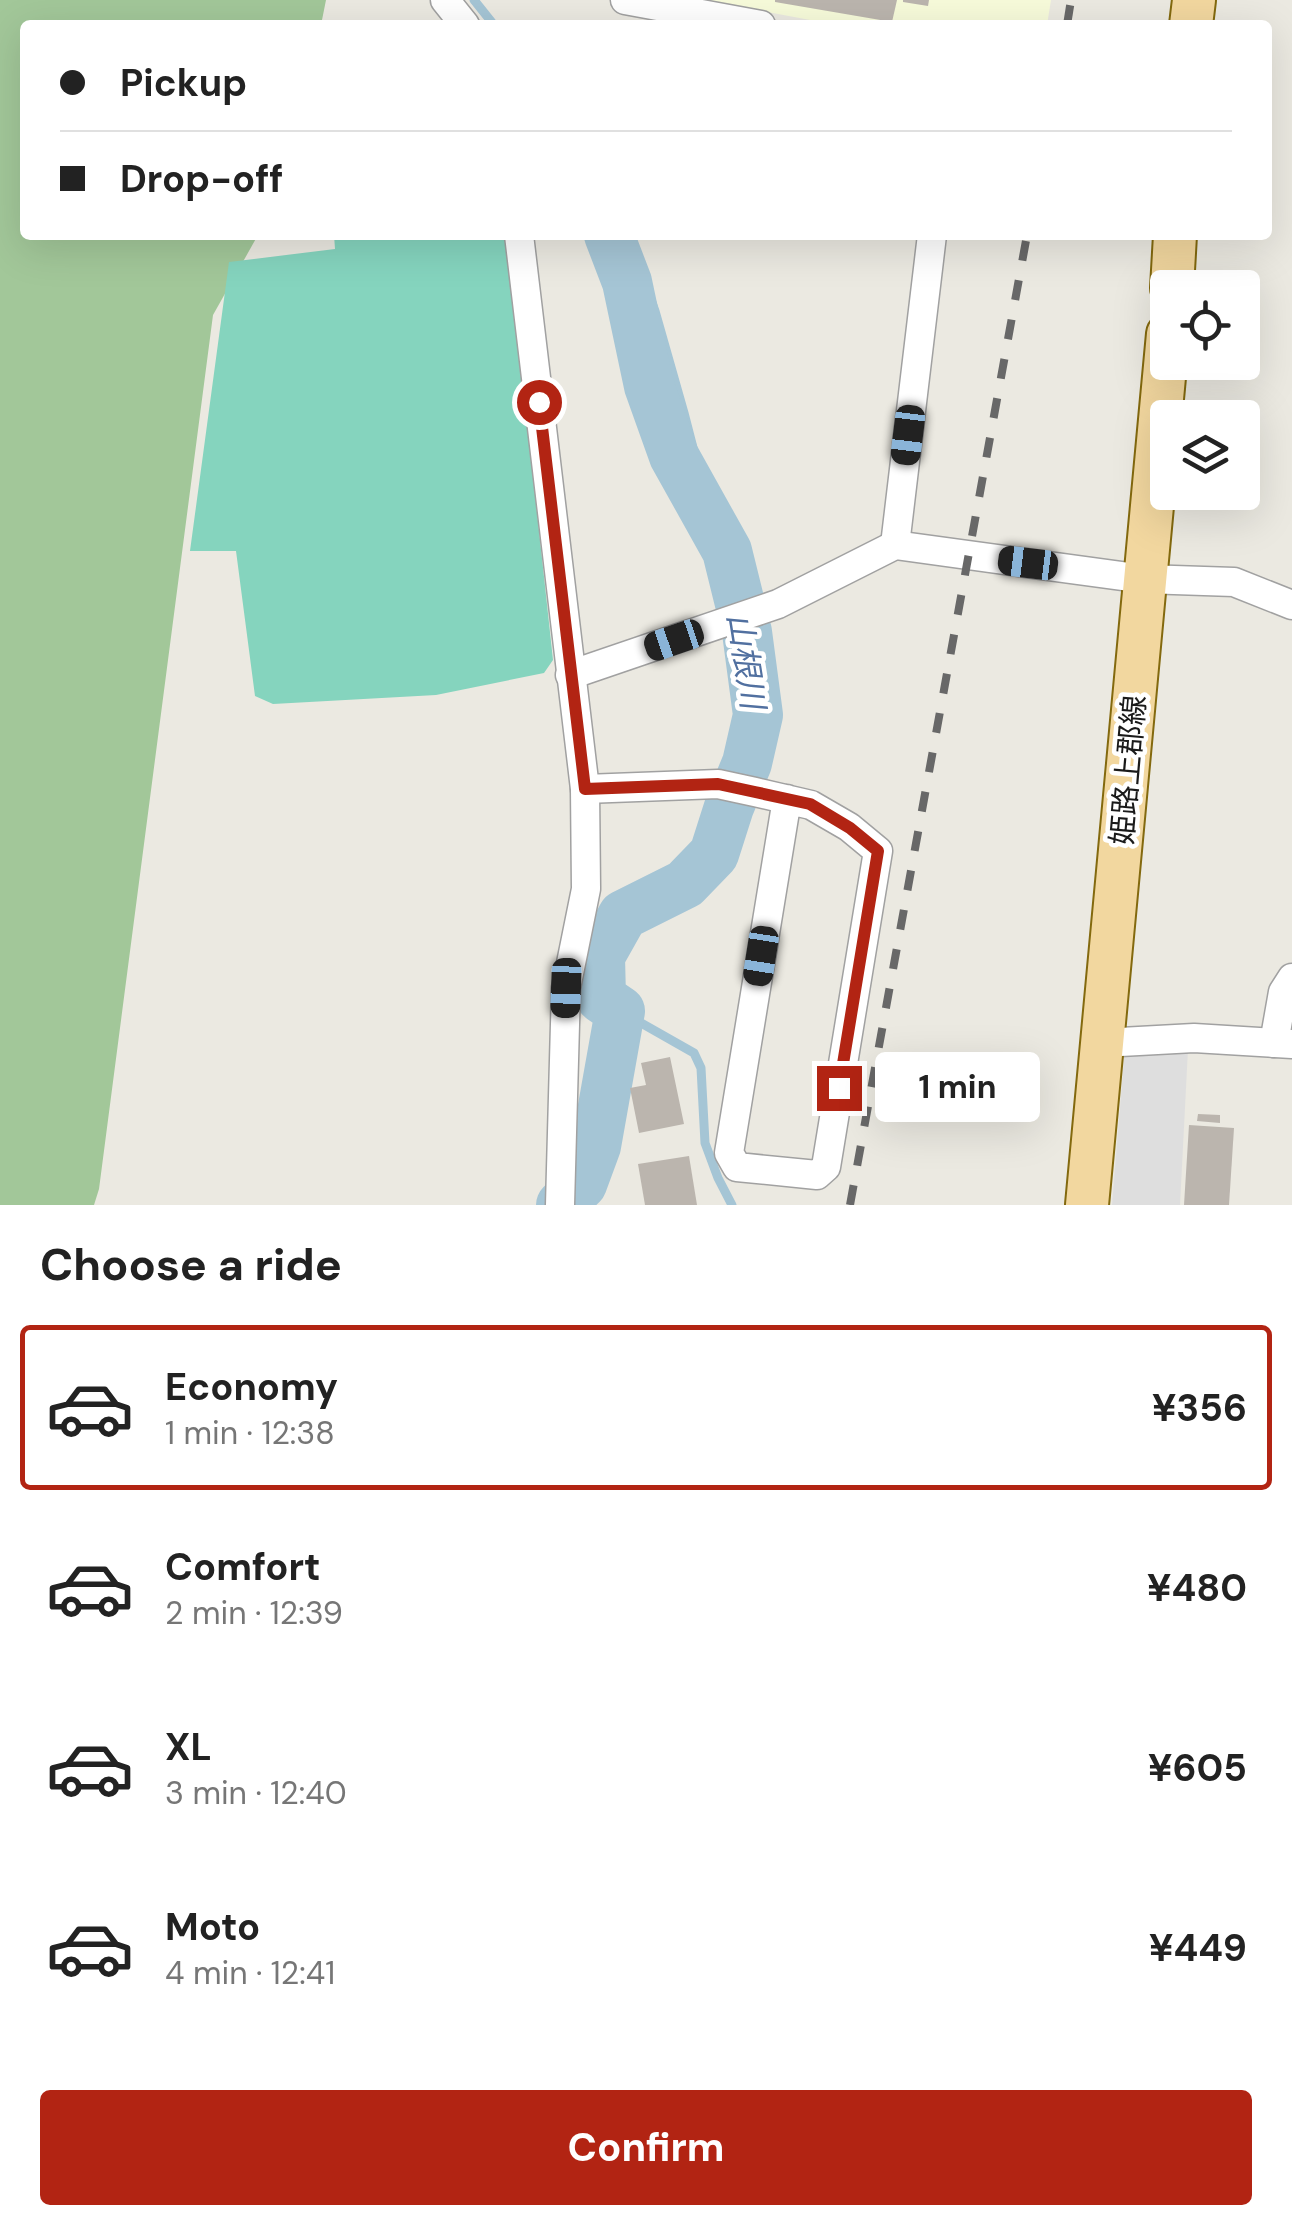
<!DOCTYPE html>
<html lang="en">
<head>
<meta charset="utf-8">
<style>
	body { margin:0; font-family:"DM Sans","Noto Sans JP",sans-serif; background:#f2f2f2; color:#222; height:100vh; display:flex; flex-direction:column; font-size:38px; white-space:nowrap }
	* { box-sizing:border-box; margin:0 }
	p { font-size:32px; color:#767676 }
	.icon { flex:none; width:55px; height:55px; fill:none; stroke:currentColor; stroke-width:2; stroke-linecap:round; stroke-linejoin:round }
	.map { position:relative; height:1205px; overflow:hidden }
	.panel { display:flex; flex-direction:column; background:#fff; flex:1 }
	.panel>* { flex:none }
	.guide { position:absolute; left:20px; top:20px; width:1252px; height:220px; border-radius:10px; box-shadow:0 10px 40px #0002; display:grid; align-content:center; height:220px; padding:0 40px; background:#fff }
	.tools { position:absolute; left:1150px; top:270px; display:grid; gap:20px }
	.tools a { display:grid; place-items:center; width:110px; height:110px; border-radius:10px; background:#fff; box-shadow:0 10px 40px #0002; font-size:50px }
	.end { position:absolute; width:45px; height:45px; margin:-22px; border:12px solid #b22413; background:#fff; box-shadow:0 0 0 5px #fff }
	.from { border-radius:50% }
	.bubble { position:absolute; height:70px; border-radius:10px; background:#fff; box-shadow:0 10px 40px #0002; font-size:32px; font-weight:700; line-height:70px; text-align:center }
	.car { position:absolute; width:30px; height:60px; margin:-30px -15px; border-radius:12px; box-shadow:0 0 8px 2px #0007; background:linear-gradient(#222 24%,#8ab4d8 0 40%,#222 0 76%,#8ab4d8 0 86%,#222 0) }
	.guide b { display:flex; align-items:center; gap:35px; height:95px; font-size:38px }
	.guide b+b { border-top:2px solid #e0e0e0 }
	.guide i { width:25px; height:25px; background:#222 }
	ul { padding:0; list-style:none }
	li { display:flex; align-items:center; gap:30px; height:165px; margin:0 20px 15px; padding:0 20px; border:5px solid transparent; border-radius:10px }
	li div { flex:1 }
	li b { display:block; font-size:38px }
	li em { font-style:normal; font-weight:700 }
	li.current { border-color:#b22413 }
	li>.icon { width:90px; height:90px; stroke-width:1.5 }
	h2 { padding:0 40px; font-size:45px; line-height:120px }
	.action { display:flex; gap:20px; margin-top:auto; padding:20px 40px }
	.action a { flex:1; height:115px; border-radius:10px; background:#b22413; color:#fff; font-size:40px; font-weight:700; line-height:115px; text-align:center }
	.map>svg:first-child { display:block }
	.education { fill:#f7fbda }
	.forest { fill:#a2c799 }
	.pitch { fill:#85d4be }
	.parking { fill:#dedede }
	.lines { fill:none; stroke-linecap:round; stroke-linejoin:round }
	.stream { stroke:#a5c5d5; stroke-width:9 }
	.river { stroke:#a5c5d5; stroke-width:50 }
	.building { fill:#bbb5ae }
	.street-casing { stroke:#a1a1a1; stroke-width:31 }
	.primary-casing { stroke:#83690e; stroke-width:46 }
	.street { stroke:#fff; stroke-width:28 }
	.primary { stroke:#f2d79f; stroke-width:42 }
	.rail { stroke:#686868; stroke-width:8; stroke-dasharray:20 20; stroke-linecap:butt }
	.route { stroke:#b22413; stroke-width:12 }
	.labels { text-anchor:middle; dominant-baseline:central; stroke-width:9; stroke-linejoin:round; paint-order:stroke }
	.street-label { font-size:30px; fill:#1a1a1a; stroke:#fff }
	.water-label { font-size:32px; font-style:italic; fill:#5170a0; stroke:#fff }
</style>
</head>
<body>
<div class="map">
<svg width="1292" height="1205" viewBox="0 0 1292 1205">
	<rect width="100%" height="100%" fill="#ebe9e1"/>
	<!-- education -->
	<polygon class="education" points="703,0 1051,0 1047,25 837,25"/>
	<!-- forest -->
	<polygon class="forest" points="0,0 326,0 321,25 25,25 25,235 258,235 213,315 99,1189 94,1205 0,1205"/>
	<!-- pitch -->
	<polygon class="pitch" points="334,235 507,235 553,660 544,673 436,695 273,704 255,696 236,551 190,551 229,262 335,249"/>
	<!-- parking -->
	<polygon class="parking" points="1125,1047 1188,1049 1180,1205 1112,1205"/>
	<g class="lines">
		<!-- stream -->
		<g class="stream">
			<polyline points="474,0 494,25"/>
			<polyline points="628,235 655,311 684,413 699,471 696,496"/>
			<polyline points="620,1011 694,1053 701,1068 705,1143 718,1178 732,1205"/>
		</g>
		<!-- river -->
		<polyline class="river" points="561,1205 582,1184 596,1146 620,1011 601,998 600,956 623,915 685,884 714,854 729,807 747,763 758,715 747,632 727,551 674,456 649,386 627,282 609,235"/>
	</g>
	<!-- building -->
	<g class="building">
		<polygon points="775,0 897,0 892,22 775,2"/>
		<polygon points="903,0 929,0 928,6 903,2"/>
		<polygon points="670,1057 684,1124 639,1133 630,1088 646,1085 641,1063"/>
		<polygon points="1198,1114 1220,1115 1220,1123 1197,1121"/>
		<polygon points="1189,1125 1234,1128 1229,1205 1184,1205"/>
		<polygon points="689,1156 697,1205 645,1205 638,1164"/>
	</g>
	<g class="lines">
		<defs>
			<g id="street">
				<polyline points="445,0 465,25"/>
				<polyline points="625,0 761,25"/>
				<polyline points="519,235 585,789 586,889 566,988 560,1205"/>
				<polyline points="895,545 932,235"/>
				<polyline points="570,675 778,604 895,545 1144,579 1234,582 1292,605"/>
				<polyline points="585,789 718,784 755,792 811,805 849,827 878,851 826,1167 817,1175 737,1167 729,1153 787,799"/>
				<polyline points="1102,1043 1194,1038 1292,1044"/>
				<polyline points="1274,1043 1283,992 1292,978"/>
			</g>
			<g id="primary">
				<polyline points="1191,25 1194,0"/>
				<polyline points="1172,288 1175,235"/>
				<polyline points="1087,1205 1168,334"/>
			</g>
		</defs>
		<!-- street casing -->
		<use href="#street" class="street-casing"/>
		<!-- primary casing -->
		<use href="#primary" class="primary-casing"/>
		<!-- street -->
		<use href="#street" class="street"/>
		<!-- primary -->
		<use href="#primary" class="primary"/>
		<!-- rail -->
		<g class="rail">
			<polyline points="1067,25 1071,0"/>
			<polyline points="850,1205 1027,235"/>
		</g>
	</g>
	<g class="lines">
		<!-- route -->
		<polyline class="route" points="539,402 585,789 718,784 755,792 810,804 850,828 878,851 839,1088"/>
	</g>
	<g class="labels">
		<!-- street labels -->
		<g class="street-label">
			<text transform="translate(1128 770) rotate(-85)">姫路上郡線</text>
		</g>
		<!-- water labels -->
		<g class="water-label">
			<text transform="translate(746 661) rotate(81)">山根川</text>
		</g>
	</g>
</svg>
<div class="tools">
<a><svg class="icon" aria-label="locate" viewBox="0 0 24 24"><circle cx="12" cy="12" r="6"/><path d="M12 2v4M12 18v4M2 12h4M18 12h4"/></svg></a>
<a><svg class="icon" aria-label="layers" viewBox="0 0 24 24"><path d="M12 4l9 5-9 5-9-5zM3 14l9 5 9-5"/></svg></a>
</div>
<i class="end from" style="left:539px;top:402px"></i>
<i class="end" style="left:839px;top:1088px"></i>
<div class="bubble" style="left:875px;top:1052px;width:165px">1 min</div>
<i class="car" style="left:908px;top:435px;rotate:187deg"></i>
<i class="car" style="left:1028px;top:563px;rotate:277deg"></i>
<i class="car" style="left:674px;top:640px;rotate:251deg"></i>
<i class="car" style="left:761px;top:956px;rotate:189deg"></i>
<i class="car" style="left:566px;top:988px;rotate:182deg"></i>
<div class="guide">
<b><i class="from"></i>Pickup</b>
<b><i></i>Drop-off</b>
</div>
</div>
<section class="panel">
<h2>Choose a ride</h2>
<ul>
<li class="current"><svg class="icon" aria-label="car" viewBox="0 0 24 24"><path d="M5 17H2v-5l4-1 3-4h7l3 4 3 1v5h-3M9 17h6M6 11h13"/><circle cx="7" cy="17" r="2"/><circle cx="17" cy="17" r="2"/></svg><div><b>Economy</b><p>1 min · 12:38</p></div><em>¥356</em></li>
<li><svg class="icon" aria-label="car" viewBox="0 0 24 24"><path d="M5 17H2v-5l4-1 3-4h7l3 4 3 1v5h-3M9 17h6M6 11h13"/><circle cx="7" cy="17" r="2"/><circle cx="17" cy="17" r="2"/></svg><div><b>Comfort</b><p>2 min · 12:39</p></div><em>¥480</em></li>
<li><svg class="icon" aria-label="car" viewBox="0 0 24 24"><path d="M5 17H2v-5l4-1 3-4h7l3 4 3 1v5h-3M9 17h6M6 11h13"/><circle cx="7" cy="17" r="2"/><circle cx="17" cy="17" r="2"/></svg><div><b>XL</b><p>3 min · 12:40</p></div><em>¥605</em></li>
<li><svg class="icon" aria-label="car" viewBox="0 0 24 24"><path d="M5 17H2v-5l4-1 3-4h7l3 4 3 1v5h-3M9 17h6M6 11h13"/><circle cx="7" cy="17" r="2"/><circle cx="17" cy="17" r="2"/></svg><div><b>Moto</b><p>4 min · 12:41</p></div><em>¥449</em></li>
</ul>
<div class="action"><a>Confirm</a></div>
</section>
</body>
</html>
